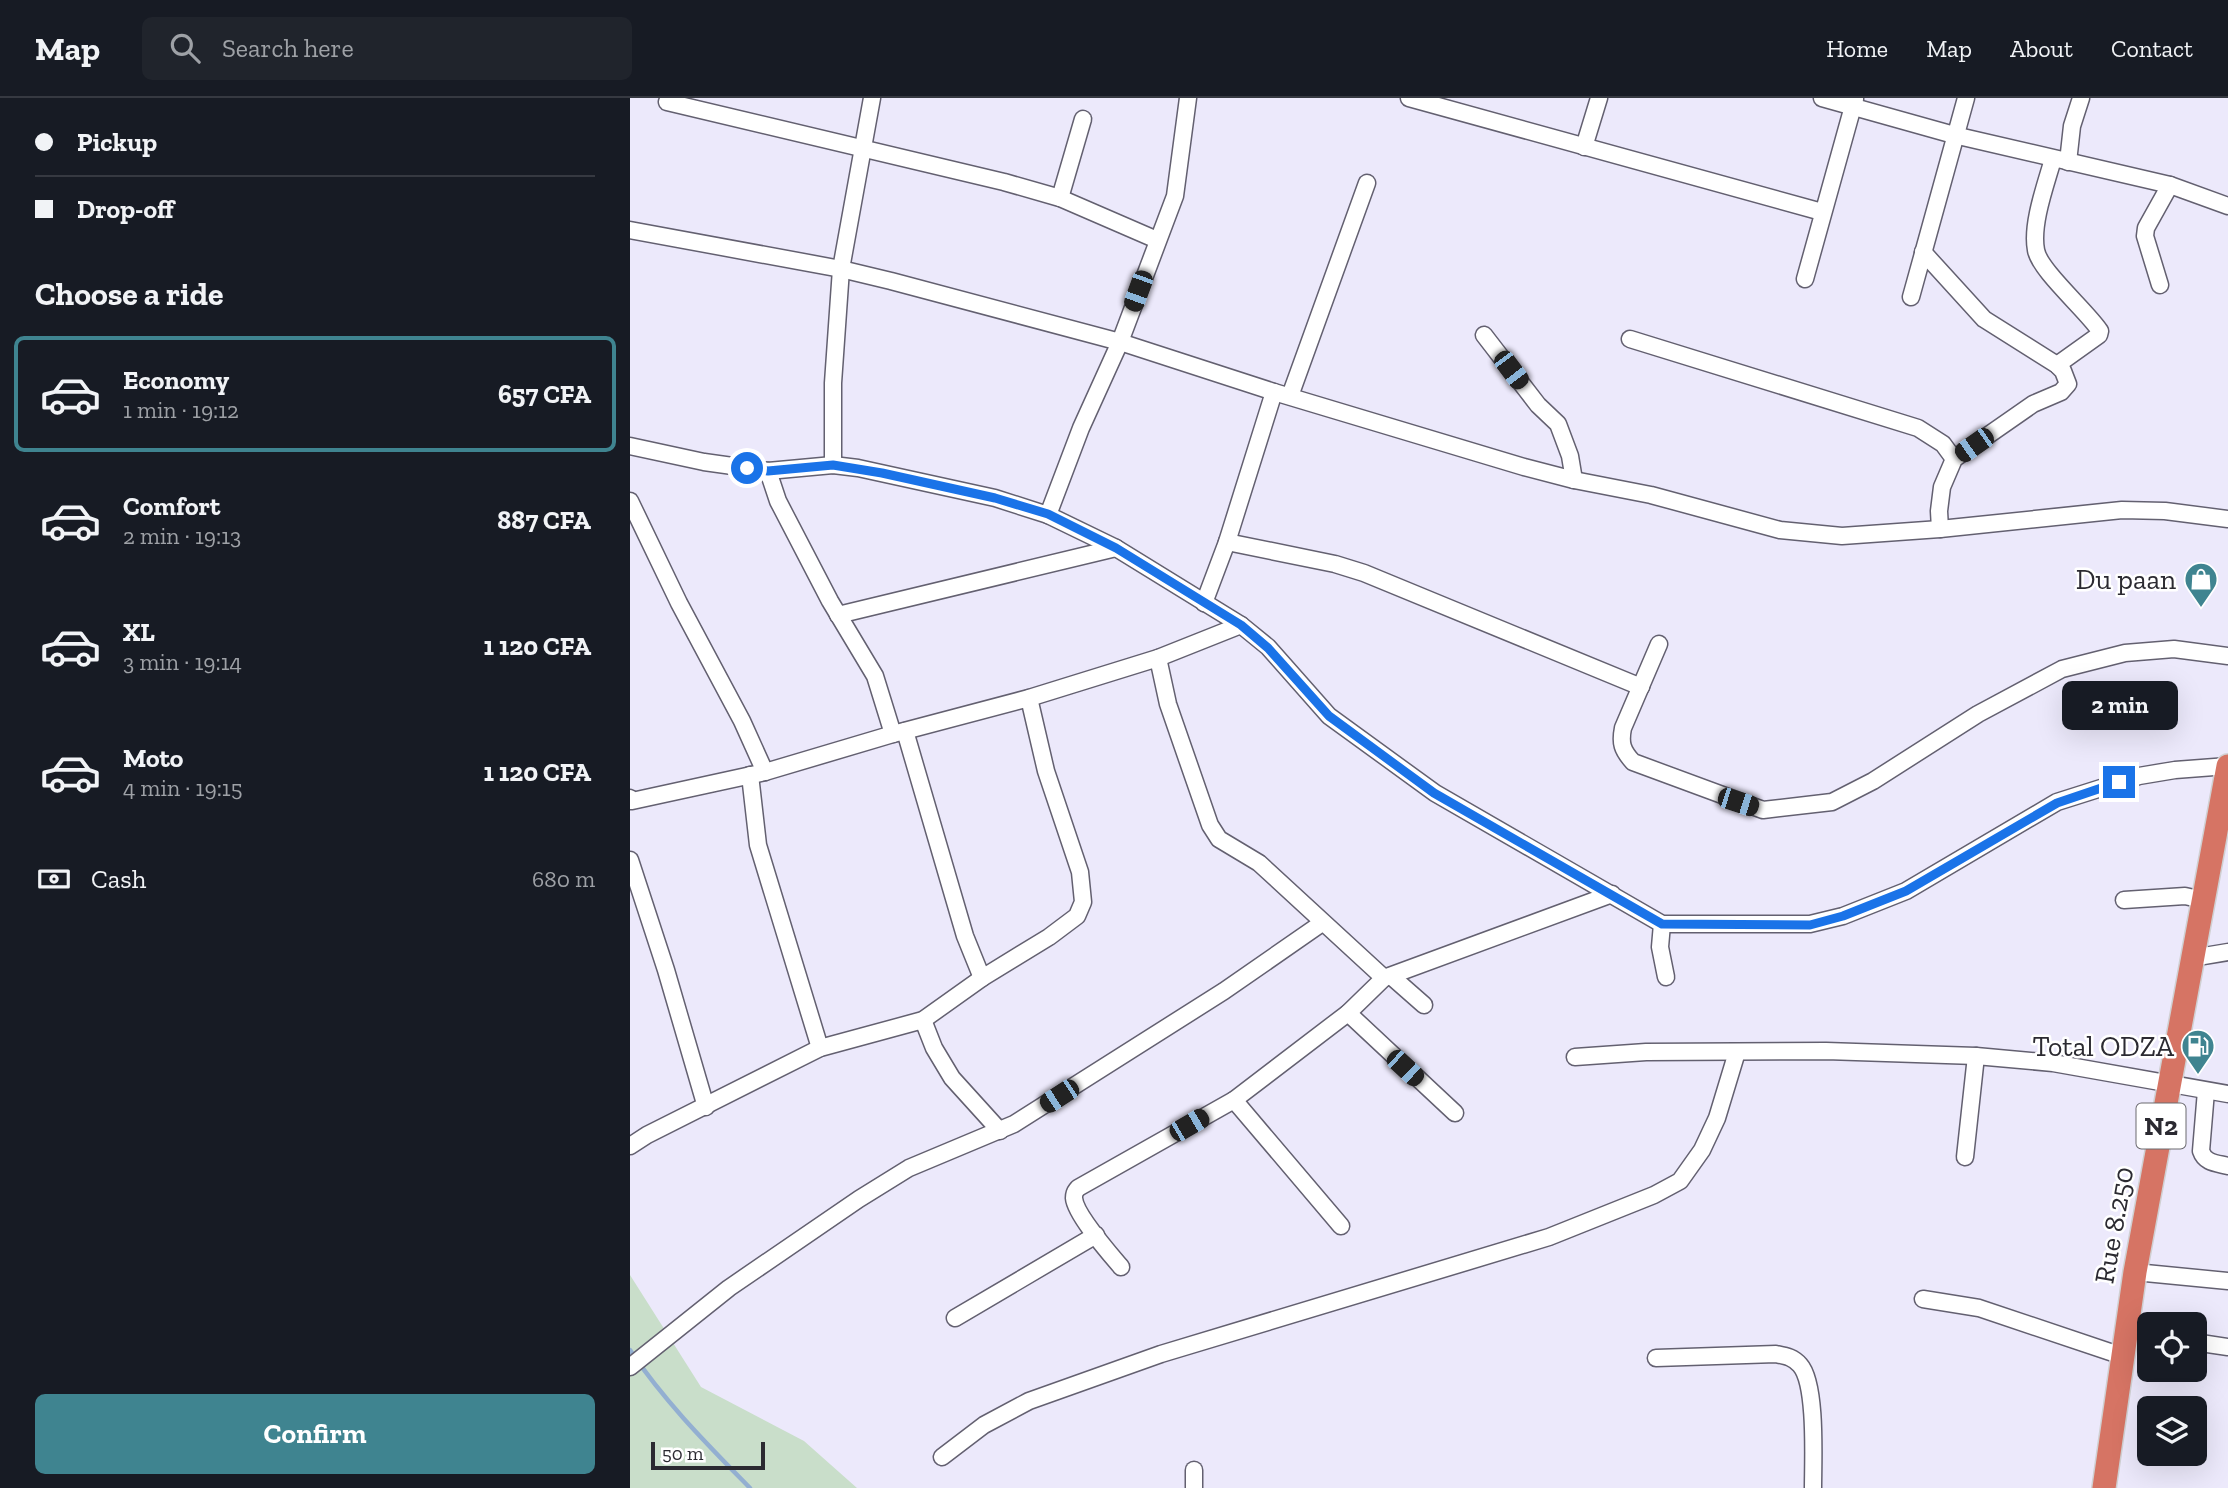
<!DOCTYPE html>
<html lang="en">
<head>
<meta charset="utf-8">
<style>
	body { margin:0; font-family:"Zilla Slab",serif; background:#20242c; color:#f1f3f6; height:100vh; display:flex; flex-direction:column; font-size:26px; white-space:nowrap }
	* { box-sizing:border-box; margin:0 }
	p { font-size:23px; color:#9ea1a6 }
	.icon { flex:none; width:38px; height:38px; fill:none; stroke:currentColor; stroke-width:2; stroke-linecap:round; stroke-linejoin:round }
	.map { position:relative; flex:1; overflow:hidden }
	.details { display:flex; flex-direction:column; background:#171b24; width:630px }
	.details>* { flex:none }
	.banner { display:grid; align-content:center; height:154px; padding:0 35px; background:#171b24 }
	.tools { position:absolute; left:1507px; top:1214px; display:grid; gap:14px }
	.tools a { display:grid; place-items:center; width:70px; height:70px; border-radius:10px; background:#171b24; box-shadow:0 7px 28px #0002; font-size:35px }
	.scale { position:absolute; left:21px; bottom:18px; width:114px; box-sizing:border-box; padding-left:7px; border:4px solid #2b2a31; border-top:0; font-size:19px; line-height:24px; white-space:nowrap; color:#2b2a31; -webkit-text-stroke:5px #fff; paint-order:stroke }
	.end { position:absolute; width:32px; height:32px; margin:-16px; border:9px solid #1a73e8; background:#fff; box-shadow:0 0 0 4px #fff }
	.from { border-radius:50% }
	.bubble { position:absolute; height:49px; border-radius:10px; background:#171b24; box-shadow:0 7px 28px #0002; font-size:23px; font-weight:800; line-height:49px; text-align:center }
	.car { position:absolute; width:21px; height:42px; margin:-21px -10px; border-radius:9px; box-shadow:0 0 5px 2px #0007; background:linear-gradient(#222 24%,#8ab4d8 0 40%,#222 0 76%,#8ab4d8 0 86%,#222 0) }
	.banner b { display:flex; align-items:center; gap:24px; height:66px; font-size:26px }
	.banner b+b { border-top:2px solid #363941 }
	.banner i { width:18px; height:18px; background:#f1f3f6 }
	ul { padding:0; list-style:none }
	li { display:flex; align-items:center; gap:21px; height:116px; margin:0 14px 10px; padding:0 21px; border:4px solid transparent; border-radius:10px }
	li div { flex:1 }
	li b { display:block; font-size:26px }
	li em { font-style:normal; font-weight:800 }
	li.current { border-color:#3f8490 }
	li>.icon { width:63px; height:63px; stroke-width:1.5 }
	h2 { padding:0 35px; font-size:32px; line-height:84px }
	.pay { display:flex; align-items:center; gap:18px; height:77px; padding:0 35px; font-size:26px }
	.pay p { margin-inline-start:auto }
	.button { display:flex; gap:14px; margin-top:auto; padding:14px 35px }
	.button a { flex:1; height:80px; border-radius:10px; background:#3f8490; color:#fff; font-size:28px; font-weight:800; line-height:80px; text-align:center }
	header { display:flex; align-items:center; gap:42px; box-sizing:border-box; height:98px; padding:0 35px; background:#171b24; border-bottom:2px solid #363941 }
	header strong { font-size:33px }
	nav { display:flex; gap:38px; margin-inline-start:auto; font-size:24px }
	.search { width:490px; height:63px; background:#20242c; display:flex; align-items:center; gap:18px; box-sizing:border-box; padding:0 24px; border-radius:10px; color:#9ea1a6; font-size:26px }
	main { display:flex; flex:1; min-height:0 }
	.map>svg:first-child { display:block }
	.green { fill:#c9deca }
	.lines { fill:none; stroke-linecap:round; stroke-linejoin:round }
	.stream { stroke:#93afd1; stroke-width:4.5 }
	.minor-casing { stroke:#636070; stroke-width:19 }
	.highway-casing { stroke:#d0d0d2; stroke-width:26 }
	.minor { stroke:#fff; stroke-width:16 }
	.highway { stroke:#d67464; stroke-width:23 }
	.route { stroke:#1a73e8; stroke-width:9 }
	.labels { text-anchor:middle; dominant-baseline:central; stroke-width:5; stroke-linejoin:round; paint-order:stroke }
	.shield { fill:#fff; stroke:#6b6a6f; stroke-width:2 }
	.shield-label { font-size:26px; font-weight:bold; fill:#2b2a31 }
	.poi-label { font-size:28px; fill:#2b2a31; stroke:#fff; text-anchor:end }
	.street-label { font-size:28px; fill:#2b2a31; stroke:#fff }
</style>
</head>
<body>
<header>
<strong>Map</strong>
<div class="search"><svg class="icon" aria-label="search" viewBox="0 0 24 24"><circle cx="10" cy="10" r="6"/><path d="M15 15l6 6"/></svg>Search here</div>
<nav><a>Home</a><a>Map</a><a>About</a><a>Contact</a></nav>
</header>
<main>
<section class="details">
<div class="banner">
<b><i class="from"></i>Pickup</b>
<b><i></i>Drop-off</b>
</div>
<h2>Choose a ride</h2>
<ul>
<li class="current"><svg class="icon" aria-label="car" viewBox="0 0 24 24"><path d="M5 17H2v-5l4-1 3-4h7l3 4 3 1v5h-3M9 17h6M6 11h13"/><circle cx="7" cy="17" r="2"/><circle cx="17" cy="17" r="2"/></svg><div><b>Economy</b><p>1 min · 19:12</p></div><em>657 CFA</em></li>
<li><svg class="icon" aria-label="car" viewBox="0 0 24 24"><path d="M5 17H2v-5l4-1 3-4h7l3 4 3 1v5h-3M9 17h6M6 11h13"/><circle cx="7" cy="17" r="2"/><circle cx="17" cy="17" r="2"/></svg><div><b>Comfort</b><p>2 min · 19:13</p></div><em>887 CFA</em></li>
<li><svg class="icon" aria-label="car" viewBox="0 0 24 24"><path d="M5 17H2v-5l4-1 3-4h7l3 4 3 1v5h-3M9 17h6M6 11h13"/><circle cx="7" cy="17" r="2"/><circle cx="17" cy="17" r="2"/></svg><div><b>XL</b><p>3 min · 19:14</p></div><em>1 120 CFA</em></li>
<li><svg class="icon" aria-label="car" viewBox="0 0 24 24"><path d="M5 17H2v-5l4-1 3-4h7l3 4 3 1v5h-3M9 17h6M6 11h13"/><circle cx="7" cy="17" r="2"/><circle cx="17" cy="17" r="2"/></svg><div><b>Moto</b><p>4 min · 19:15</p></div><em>1 120 CFA</em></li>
</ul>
<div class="pay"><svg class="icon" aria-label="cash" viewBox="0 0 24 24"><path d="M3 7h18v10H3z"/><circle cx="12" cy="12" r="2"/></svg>Cash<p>680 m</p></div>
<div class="button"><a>Confirm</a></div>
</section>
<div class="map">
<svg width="1598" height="1390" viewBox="0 0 1598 1390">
	<rect width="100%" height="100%" fill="#ece9fb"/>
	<!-- green -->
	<polygon class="green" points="0,1177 71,1289 174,1343 227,1390 0,1390"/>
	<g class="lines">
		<!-- stream -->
		<path class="stream" d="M0 1252C34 1303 77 1346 120 1390"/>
		<defs>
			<g id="minor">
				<polyline points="779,0 1192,114"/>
				<polyline points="1192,0 1324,37 1540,87 1598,108"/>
				<polyline points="37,4 374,84 430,100 527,142"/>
				<polyline points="954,49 969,0"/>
				<path d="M1423 61C1416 86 1401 126 1406 152 1409 172 1457 213 1470 233L1469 237 1427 267"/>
				<polyline points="1438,64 1442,28 1451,0"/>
				<polyline points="430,100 453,21"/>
				<polyline points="0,132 211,171 261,183 490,244 644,294 894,369 944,382 1021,397 1150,432 1212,438 1310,431 1492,412 1535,413 1598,421"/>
				<polyline points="1293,154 1354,221 1427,267 1433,273 1438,286 1431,294 1403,306 1324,361 1312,389 1309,413 1310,431"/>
				<polyline points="1175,181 1225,1"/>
				<polyline points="1530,187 1515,138 1516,130 1540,87"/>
				<polyline points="1281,199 1336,0"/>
				<polyline points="854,237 908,307 928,326 940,358 944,382"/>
				<polyline points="1000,241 1288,330 1313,346 1324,361"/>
				<polyline points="660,298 737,85"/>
				<polyline points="0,348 74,364 138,373 203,367 228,370 365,400 418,417 486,450 611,527 638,549 699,618 805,695 1032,826 1180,826 1213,818 1276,793 1427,704 1509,678 1545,672 1598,668"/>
				<polyline points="203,367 203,285 211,171 242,0"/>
				<polyline points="138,373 148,403 200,503 245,578 263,636"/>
				<polyline points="0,403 49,505 112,623 135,674"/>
				<polyline points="418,417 451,330 490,244 545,98 558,0"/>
				<polyline points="597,444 705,466 734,475 1011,589"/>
				<polyline points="574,505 597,444 644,294"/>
				<polyline points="208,517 486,450"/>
				<path d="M1029 546 993 630C990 645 992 652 1003 664L1133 712 1202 704 1243 683 1348 616 1432 571 1495 555 1544 551 1598 558"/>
				<polyline points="528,560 538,606 580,727 589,741 629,765 754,880"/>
				<polyline points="275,633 335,838 352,880"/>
				<polyline points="120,677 128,747 190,950"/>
				<polyline points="0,700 2,703 135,674 263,636 399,600 528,560 611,527"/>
				<polyline points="0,762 36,872 76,1009"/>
				<polyline points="1494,802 1555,798 1573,802"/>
				<polyline points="1032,826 1030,849 1036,879"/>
				<polyline points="1562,860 1598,854"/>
				<polyline points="761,878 794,907"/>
				<polyline points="718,915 825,1015"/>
				<polyline points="293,922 304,950 322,980 370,1033"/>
				<polyline points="945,959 1016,954 1196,953 1346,958 1423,965 1598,996"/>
				<path d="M1576 993 1571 1053C1575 1065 1586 1065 1598 1068"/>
				<polyline points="604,1002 711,1128"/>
				<polyline points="0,1048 17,1037 190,950 293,922 352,880 419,839 447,818 453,804 450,774 416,673 399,600"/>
				<polyline points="1335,1059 1346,958"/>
				<path d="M491 1169C480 1156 445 1116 444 1100 444 1094 445 1094 448 1090L604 1002 718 915 754 880 982 796"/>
				<polyline points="1505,1174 1598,1183"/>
				<polyline points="1293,1201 1349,1210 1492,1258"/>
				<polyline points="325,1220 466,1137"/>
				<polyline points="1497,1229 1519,1235"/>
				<polyline points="1564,1244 1598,1249"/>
				<path d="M1026 1260 1146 1256C1156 1258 1163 1259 1170 1267 1187 1286 1183 1364 1183 1390"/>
				<polyline points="0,1269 99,1190 229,1101 279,1070 384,1026 594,893 692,825"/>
				<polyline points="312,1359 354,1327 399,1303 531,1256 919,1139 1024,1097 1050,1083 1072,1052 1087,1020 1107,954"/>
				<polyline points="564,1390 564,1372"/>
			</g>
			<polyline id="highway" points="1474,1390 1505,1174 1598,668"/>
		</defs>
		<!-- minor casing -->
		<use href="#minor" class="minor-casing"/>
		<!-- highway casing -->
		<use href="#highway" class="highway-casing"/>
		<!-- minor -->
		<use href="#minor" class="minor"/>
		<!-- highway -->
		<use href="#highway" class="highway"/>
	</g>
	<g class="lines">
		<!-- route -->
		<polyline class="route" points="117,370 138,373 203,367 252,375 365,400 418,416 486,450 611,527 638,550 699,618 804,695 1032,826 1180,827 1213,818 1276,793 1427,705 1489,684"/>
	</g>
	<!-- icons -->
	<defs>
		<symbol id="shop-pin" viewBox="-11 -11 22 30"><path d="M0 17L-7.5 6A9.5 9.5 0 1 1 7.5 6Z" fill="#3f8490" stroke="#fff"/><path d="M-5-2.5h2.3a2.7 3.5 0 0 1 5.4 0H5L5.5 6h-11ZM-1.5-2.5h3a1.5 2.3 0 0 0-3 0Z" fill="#fff"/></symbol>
		<symbol id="fuel-pin" viewBox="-11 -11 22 30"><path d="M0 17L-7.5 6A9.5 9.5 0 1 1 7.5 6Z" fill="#3f8490" stroke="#fff"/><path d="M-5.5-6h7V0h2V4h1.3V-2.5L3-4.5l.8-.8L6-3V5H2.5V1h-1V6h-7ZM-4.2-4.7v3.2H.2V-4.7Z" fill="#fff"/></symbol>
	</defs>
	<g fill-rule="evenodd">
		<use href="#shop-pin" x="1552" y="462" width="38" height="52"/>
		<use href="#fuel-pin" x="1549" y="929" width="38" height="52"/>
	</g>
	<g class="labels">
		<!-- shield labels -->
		<rect class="shield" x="1506.5" y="1005.5" width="49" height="45" rx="5"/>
		<g class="shield-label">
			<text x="1531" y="1028">N2</text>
		</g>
		<!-- poi labels -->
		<g class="poi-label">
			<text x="1546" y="481">Du paan</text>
			<text x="1544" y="948">Total ODZA</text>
		</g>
		<!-- street labels -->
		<g class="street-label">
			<text transform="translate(1484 1127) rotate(-80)">Rue 8.250</text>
		</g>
	</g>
</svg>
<div class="tools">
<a><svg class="icon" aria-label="locate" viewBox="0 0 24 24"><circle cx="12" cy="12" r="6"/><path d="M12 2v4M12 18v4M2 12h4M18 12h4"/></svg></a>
<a><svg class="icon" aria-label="layers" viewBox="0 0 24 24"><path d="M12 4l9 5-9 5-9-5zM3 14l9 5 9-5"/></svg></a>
</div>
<div class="scale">50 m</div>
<i class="end from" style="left:117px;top:370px"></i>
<i class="end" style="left:1489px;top:684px"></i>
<div class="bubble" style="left:1432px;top:583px;width:116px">2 min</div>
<i class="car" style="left:508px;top:193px;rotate:200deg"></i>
<i class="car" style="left:881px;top:272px;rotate:143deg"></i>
<i class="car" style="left:1344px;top:347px;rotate:235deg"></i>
<i class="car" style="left:1108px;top:704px;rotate:108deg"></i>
<i class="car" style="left:775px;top:970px;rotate:133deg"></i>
<i class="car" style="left:429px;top:998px;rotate:237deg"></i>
<i class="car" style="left:559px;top:1027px;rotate:60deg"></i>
</div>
</main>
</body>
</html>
